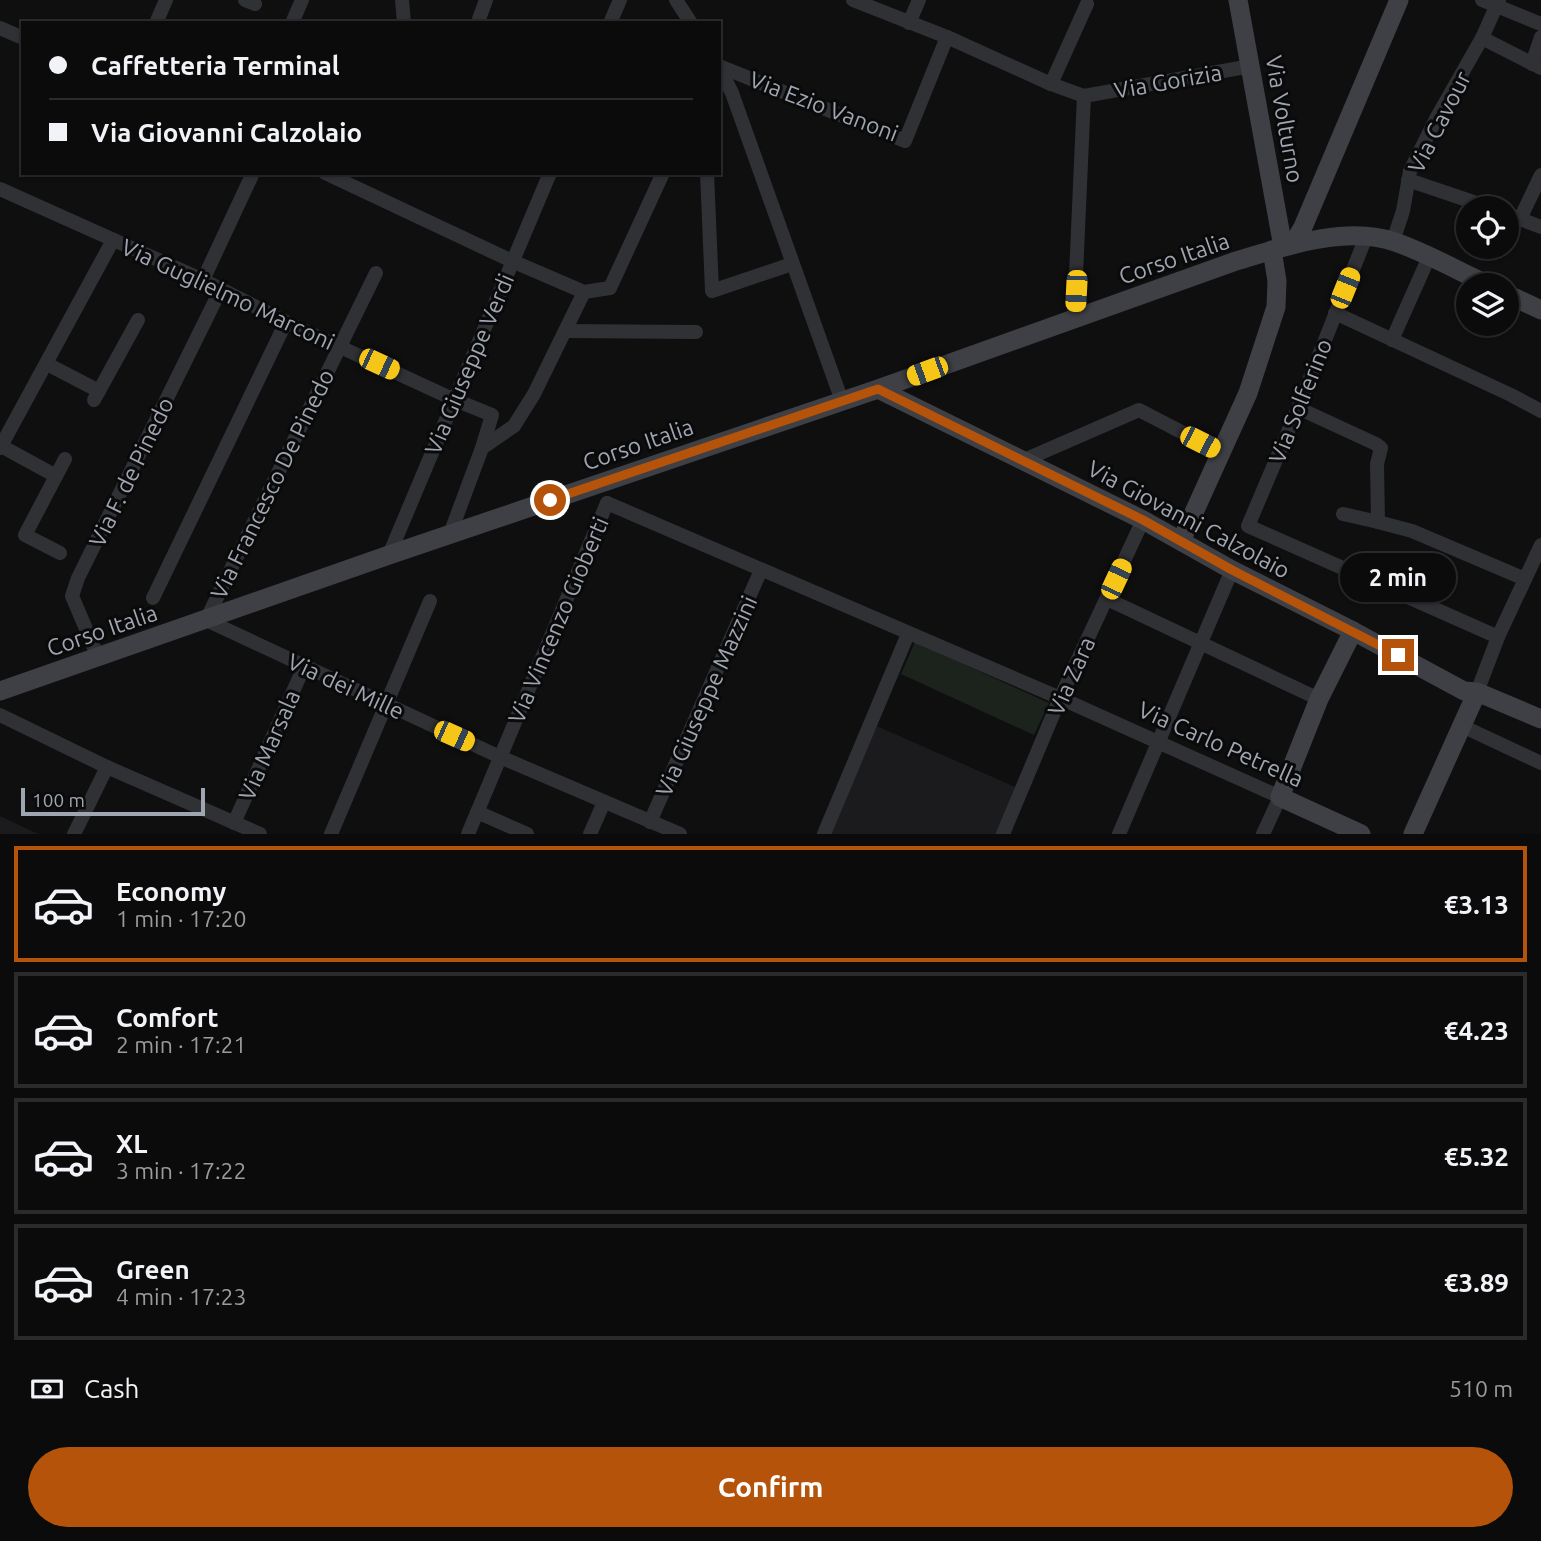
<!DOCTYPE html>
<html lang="en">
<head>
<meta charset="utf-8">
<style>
	body { margin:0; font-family:Ubuntu,sans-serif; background:#19191a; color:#f1f3f6; height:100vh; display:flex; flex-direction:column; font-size:26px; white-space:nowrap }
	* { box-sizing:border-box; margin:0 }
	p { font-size:23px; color:#9a9b9d }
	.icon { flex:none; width:38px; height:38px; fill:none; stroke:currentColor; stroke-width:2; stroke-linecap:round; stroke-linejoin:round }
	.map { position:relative; height:834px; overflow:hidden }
	.drawer { display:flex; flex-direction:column; background:#0b0b0c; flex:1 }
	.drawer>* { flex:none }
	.top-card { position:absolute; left:21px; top:21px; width:700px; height:154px; border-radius:0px; box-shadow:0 2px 5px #0004,0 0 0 2px #2b2b2d; display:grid; align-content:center; height:154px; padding:0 28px; background:#0b0b0c }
	.fabs { position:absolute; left:1456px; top:196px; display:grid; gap:14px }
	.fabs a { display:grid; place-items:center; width:63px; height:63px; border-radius:50%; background:#0b0b0c; box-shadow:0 2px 5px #0004,0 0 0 2px #2b2b2d; font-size:35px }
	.scale { position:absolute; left:21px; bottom:18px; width:184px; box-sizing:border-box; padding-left:7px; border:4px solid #a0a6b1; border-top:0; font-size:19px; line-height:24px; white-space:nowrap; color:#a0a6b1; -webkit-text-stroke:5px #0a0a0b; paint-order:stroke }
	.end { position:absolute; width:32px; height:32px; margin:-16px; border:9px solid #b45309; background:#fff; box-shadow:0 0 0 4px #fff }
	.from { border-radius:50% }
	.bubble { position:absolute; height:49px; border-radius:24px; background:#0b0b0c; box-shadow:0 2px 5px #0004,0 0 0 2px #2b2b2d; font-size:23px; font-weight:600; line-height:49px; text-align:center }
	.car { position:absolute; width:21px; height:42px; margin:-21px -10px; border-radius:9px; box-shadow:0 0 5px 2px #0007; background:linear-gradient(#f5c518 24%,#345 0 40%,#f5c518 0 76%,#345 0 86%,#f5c518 0) }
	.top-card b { display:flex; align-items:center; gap:24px; height:66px; font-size:26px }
	.top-card b+b { border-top:2px solid #2b2b2d }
	.top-card i { width:18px; height:18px; background:#f1f3f6 }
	ul { padding:12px 0 0; list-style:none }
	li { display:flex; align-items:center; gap:21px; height:116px; margin:0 14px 10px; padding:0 14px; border:4px solid #2b2b2d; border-radius:0px }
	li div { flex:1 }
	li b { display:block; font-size:26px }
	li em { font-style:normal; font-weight:600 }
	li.on { border-color:#b45309 }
	li>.icon { width:63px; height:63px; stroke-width:1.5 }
	.pay { display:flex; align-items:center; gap:18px; height:77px; padding:0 28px; font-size:26px }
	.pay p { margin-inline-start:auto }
	.action { display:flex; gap:14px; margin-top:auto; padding:14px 28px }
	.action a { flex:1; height:80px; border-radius:42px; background:#b45309; color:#fff; font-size:28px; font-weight:600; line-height:80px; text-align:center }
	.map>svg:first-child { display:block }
	.built { fill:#1b1b1d }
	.green { fill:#1b231c }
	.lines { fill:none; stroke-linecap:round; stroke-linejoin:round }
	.street { stroke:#303135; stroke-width:14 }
	.secondary { stroke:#3e4045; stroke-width:19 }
	.route { stroke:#b45309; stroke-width:9 }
	.labels { text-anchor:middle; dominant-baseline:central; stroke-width:6; stroke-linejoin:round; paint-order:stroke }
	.street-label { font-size:23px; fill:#a0a6b1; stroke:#0a0a0b }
</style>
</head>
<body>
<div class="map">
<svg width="1541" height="834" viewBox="0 0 1541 834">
	<rect width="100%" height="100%" fill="#0f0f10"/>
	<!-- built -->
	<g class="built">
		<polygon points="872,724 1022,790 1003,834 824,834"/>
		<polygon points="0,816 38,834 0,834"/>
	</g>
	<!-- green -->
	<polygon class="green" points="915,642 1049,703 1034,735 901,674"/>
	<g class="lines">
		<!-- street -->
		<g class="street">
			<polyline points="245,0 255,4"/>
			<polyline points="402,0 404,23"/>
			<polyline points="676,0 691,23"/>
			<polyline points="853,0 947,37 1051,84 1084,96"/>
			<polyline points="1482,0 1541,24"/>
			<polyline points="479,19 486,0"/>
			<polyline points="156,23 166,0"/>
			<polyline points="292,23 302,0"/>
			<polyline points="610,23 620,0"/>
			<polyline points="909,23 919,0"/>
			<polyline points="0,28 23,38"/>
			<polyline points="1482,38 1541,68"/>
			<polyline points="1532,64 1541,37"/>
			<polyline points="719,66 905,141 947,37"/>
			<polyline points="719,67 732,93 842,401"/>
			<polyline points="1051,84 1087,4"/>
			<polyline points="1084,96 1251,66"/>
			<polyline points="325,173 512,261 584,292 610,288 663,173"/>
			<polyline points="707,173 712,291 792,264"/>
			<polyline points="1408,180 1491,208"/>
			<polyline points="0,189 203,280 286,322 455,400 492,415 482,448 450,534"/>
			<polyline points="1507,214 1541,227"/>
			<polyline points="1520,219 1541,175"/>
			<polyline points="1366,237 1298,408 1248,526 1498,637"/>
			<polyline points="1393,241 1403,211 1410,171 1437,117 1482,38 1499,0"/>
			<polyline points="376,273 206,620 500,757 680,834"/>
			<polyline points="203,280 253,173"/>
			<polyline points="1335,313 1511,395 1541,411"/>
			<polyline points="1074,319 1084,96"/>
			<polyline points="565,331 696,332"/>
			<polyline points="1392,340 1429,257"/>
			<polyline points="47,364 99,391"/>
			<polyline points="94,400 138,320"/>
			<polyline points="1298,408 1376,444 1381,448 1377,464 1378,522 1412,531 1525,579"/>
			<polyline points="1,446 56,476"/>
			<polyline points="0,448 113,240"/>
			<polyline points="482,448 514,426 534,394 584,292"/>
			<polyline points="1022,461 1139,410 1220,452"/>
			<polyline points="607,503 1060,698 1280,797 1263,834"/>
			<polyline points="1343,514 1378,522"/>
			<polyline points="60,553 25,535 65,459"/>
			<polyline points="389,555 550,173"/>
			<polyline points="153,598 286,322"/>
			<polyline points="1107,599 1319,699"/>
			<polyline points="98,657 72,596 78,578 221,289"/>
			<polyline points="1477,692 1498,637 1541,545"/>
			<polyline points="0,715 107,767 260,834"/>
			<polyline points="1462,726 1541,763"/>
			<polyline points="477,812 527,834"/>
			<polyline points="650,822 761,570"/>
			<polyline points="234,823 304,667"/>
			<polyline points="74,834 107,767"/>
			<polyline points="331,834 430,601"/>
			<polyline points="468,834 607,503"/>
			<polyline points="590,834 604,802"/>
			<polyline points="824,834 908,634"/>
			<polyline points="1003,834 1060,698 1143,520"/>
			<polyline points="1119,834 1232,570"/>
		</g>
		<!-- secondary -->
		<g class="secondary">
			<polyline points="1238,0 1283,247"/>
			<polyline points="1293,244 1303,227 1399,0"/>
			<polyline points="1507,294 1541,310"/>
			<polyline points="878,389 1143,520 1232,570 1353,631 1464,691 1477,692 1541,719"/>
			<polyline points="1181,541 1248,393 1276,307 1277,281 1272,250"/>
			<polyline points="1353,631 1319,699 1280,797 1361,834"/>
			<path d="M0 691 389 555 878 389 1236 261C1283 247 1346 225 1395 242 1427 253 1458 271 1489 285"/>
			<polyline points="1413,834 1477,692"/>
		</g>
	</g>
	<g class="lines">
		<!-- route -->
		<polyline class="route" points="550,500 878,389 1143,520 1232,570 1398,655"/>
	</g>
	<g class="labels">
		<!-- street labels -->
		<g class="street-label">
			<text transform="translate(1168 81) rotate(-10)">Via Gorizia</text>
			<text transform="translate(824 106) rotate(21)">Via Ezio Vanoni</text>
			<text transform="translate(1285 119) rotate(80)">Via Volturno</text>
			<text transform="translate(1439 122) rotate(-63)">Via Cavour</text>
			<text transform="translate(1174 258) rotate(-19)">Corso Italia</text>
			<text transform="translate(228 294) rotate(25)">Via Guglielmo Marconi</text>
			<text transform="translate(469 364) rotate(-67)">Via Giuseppe Verdi</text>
			<text transform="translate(1300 401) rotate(-68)">Via Solferino</text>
			<text transform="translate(638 444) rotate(-19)">Corso Italia</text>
			<text transform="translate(131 472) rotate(-64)">Via F. de Pinedo</text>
			<text transform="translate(272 484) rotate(-64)">Via Francesco De Pinedo</text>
			<text transform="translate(1189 519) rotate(28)">Via Giovanni Calzolaio</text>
			<text transform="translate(558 620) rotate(-67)">Via Vincenzo Gioberti</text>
			<text transform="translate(102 630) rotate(-19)">Corso Italia</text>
			<text transform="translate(1071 676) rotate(-66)">Via Zara</text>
			<text transform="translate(346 686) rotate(25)">Via dei Mille</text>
			<text transform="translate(706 696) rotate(-66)">Via Giuseppe Mazzini</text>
			<text transform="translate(1221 744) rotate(24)">Via Carlo Petrella</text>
			<text transform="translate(269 745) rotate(-66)">Via Marsala</text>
		</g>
	</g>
</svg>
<div class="fabs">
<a><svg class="icon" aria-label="locate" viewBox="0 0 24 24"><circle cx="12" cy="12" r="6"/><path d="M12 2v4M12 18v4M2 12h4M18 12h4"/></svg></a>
<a><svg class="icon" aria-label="layers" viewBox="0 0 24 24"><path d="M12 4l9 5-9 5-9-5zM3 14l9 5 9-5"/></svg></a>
</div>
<div class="scale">100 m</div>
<i class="end from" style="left:550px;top:500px"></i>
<i class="end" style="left:1398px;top:655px"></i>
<div class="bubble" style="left:1340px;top:553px;width:116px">2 min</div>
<i class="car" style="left:1345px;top:288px;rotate:22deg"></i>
<i class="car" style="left:1076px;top:291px;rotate:183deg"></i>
<i class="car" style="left:379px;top:364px;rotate:115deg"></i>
<i class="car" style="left:927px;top:371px;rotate:250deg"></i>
<i class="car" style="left:1200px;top:442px;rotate:117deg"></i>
<i class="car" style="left:1116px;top:579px;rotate:25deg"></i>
<i class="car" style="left:454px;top:736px;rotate:114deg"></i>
<div class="top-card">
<b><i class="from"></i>Caffetteria Terminal</b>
<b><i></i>Via Giovanni Calzolaio</b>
</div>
</div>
<section class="drawer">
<ul>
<li class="on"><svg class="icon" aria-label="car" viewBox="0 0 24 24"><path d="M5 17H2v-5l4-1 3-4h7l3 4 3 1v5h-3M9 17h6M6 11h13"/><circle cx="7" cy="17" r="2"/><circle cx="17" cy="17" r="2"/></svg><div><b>Economy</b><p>1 min · 17:20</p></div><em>€3.13</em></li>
<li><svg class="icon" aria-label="car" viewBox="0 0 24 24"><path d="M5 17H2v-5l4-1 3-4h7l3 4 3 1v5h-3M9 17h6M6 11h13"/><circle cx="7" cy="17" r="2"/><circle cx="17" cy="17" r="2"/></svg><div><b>Comfort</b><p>2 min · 17:21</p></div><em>€4.23</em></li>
<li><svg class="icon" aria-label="car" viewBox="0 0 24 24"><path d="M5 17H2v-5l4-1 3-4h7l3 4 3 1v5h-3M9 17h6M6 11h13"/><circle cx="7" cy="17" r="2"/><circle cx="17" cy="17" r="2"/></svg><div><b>XL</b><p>3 min · 17:22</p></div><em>€5.32</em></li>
<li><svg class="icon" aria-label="car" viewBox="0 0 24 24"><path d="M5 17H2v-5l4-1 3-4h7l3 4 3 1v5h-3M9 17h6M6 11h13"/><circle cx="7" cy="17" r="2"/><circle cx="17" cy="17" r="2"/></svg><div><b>Green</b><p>4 min · 17:23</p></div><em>€3.89</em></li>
</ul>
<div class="pay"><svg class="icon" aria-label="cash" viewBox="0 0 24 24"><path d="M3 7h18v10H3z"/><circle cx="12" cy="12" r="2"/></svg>Cash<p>510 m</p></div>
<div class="action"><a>Confirm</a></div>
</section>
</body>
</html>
